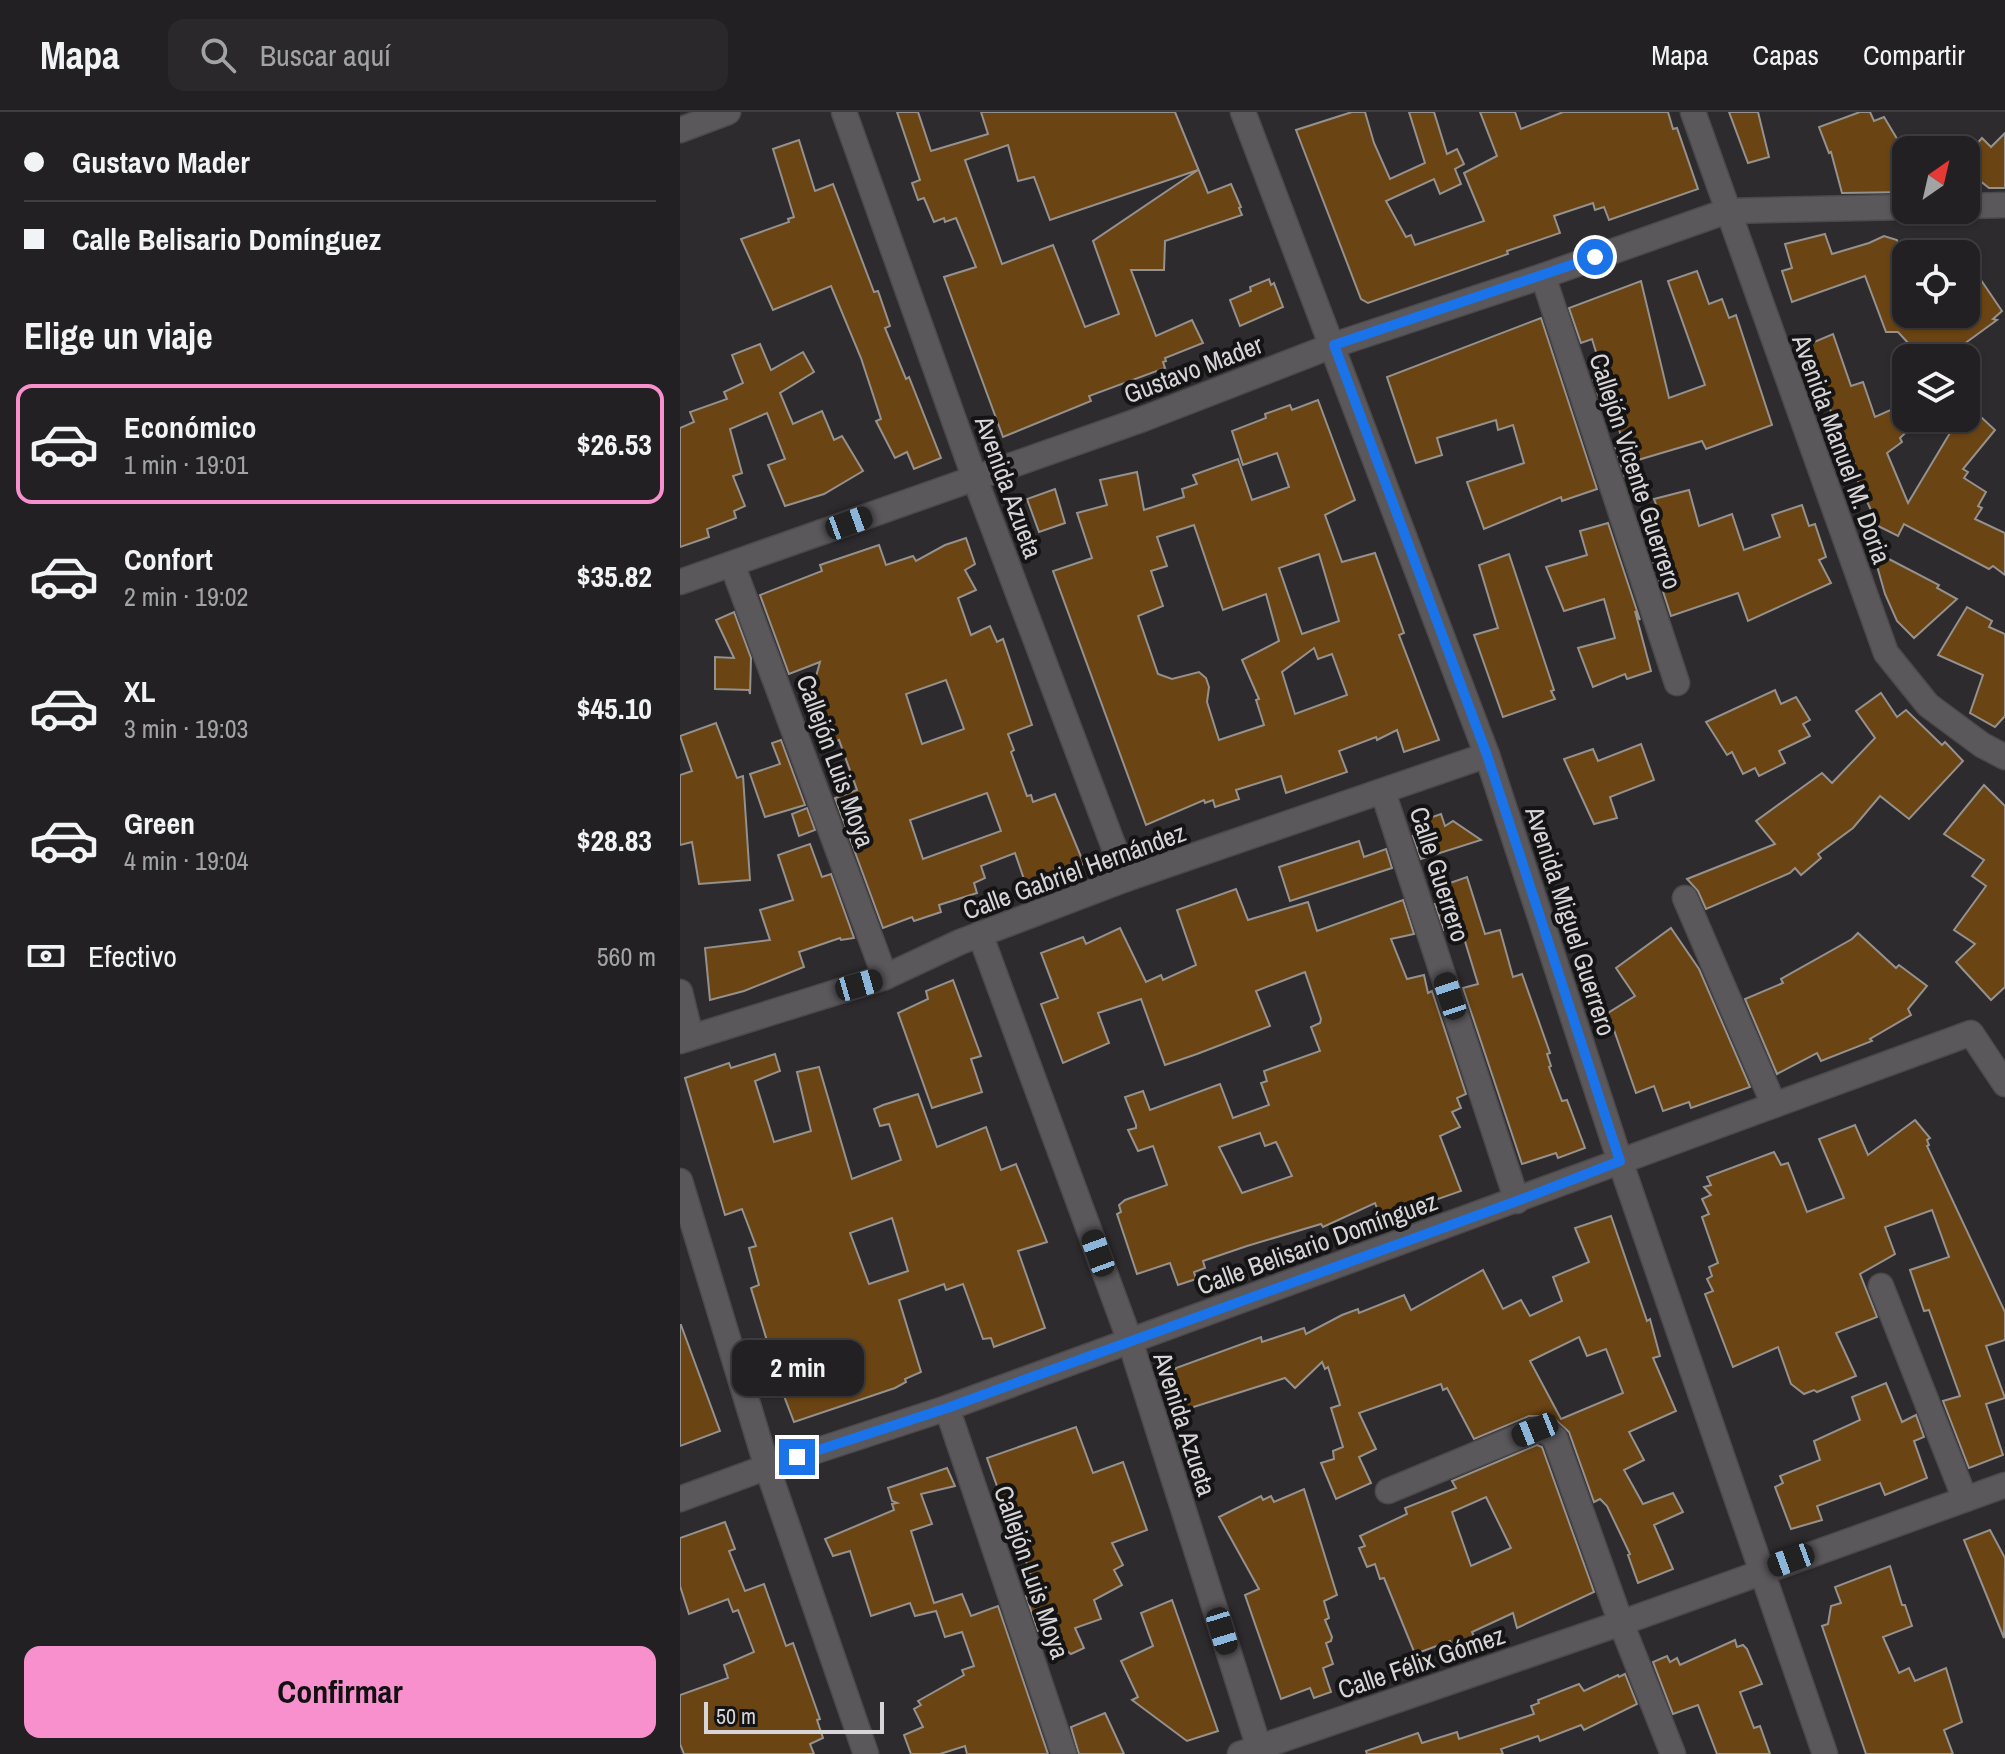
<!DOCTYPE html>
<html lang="es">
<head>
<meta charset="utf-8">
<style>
	body { margin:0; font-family:"Archivo Narrow",sans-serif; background:#2a282a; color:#f1f3f6; height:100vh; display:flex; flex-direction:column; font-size:30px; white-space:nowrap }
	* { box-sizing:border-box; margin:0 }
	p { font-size:26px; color:#a2a3a5 }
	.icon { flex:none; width:44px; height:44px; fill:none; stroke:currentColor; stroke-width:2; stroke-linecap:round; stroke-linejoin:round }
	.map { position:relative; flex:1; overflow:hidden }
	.drawer { display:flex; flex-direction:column; background:#222022; width:680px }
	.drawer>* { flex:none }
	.banner { display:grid; align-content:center; height:176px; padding:0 24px; background:#222022 }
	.needle { width:52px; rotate:34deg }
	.tools { position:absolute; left:1212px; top:24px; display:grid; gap:16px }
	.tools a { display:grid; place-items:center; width:88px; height:88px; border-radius:16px; background:#222022; box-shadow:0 2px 6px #0004,0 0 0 2px #3f3e40; font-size:40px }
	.scale { position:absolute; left:24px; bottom:20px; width:180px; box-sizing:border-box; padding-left:8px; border:4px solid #d7d5d7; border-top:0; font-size:22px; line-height:28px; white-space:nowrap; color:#d7d5d7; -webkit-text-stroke:6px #151415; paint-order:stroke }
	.end { position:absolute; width:36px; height:36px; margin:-18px; border:10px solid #1a73e8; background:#fff; box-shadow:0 0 0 4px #fff }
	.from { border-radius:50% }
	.bubble { position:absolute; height:56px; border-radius:16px; background:#222022; box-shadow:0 2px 6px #0004,0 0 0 2px #3f3e40; font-size:26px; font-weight:800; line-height:56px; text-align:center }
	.car { position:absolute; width:24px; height:48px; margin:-24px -12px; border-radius:10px; box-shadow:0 0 6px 2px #0007; background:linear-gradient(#222 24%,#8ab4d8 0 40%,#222 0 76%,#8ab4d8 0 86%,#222 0) }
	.banner b { display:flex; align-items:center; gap:28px; height:76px; font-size:30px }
	.banner b+b { border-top:2px solid #3f3e40 }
	.banner i { width:20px; height:20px; background:#f1f3f6 }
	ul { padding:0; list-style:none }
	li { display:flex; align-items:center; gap:24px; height:120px; margin:0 16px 12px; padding:0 8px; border:4px solid transparent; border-radius:16px }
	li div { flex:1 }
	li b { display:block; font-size:30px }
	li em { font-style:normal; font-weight:800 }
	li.active { border-color:#f890cd }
	li>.icon { width:72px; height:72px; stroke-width:1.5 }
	h2 { padding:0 24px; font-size:36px; line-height:96px }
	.pay { display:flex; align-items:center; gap:20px; height:88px; padding:0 24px; font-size:30px }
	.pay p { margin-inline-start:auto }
	.button { display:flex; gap:16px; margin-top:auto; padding:16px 24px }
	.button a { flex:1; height:92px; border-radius:16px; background:#f890cd; color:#111; font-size:32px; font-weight:800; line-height:92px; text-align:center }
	header { display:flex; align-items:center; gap:48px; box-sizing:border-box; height:112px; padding:0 40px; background:#222022; border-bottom:2px solid #3f3e40 }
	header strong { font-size:38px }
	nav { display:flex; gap:44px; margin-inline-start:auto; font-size:28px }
	.search { width:560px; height:72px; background:#2a282a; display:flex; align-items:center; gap:20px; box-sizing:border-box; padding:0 28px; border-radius:16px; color:#a2a3a5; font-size:30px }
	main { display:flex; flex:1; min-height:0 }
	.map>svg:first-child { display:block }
	.building { fill:#6b4413; stroke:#94918e; stroke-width:2; fill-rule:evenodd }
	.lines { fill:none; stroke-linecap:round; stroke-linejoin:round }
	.minor-casing { stroke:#4c494c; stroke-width:27 }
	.minor { stroke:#5b585b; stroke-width:24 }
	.route { stroke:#1a73e8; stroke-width:10 }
	.labels { text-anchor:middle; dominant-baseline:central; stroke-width:8; stroke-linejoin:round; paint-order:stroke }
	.street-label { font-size:26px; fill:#d7d5d7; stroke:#151415 }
</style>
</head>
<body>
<header>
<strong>Mapa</strong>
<div class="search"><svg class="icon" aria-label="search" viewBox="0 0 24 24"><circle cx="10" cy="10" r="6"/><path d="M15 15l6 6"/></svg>Buscar aquí</div>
<nav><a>Mapa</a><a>Capas</a><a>Compartir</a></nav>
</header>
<main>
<section class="drawer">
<div class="banner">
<b><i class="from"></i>Gustavo Mader</b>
<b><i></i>Calle Belisario Domínguez</b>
</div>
<h2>Elige un viaje</h2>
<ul>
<li class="active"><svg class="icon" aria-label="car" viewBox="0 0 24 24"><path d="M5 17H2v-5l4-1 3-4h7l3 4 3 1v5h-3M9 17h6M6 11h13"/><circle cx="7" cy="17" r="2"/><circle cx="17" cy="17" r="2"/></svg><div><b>Económico</b><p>1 min · 19:01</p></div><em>$26.53</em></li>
<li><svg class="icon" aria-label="car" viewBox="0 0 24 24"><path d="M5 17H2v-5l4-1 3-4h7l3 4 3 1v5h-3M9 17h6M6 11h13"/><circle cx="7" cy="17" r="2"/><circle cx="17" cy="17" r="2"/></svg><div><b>Confort</b><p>2 min · 19:02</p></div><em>$35.82</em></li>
<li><svg class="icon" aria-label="car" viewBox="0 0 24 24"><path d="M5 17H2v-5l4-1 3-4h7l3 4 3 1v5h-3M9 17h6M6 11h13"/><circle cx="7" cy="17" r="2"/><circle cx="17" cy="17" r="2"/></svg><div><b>XL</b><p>3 min · 19:03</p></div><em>$45.10</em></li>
<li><svg class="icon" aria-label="car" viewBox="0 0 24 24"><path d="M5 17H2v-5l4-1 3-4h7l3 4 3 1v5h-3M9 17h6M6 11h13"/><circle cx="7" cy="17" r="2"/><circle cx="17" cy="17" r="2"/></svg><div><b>Green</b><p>4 min · 19:04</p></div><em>$28.83</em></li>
</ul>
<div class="pay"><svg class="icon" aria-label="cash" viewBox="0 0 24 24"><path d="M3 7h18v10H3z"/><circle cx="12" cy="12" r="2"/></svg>Efectivo<p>560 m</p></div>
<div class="button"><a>Confirmar</a></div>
</section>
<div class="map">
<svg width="1325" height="1642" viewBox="0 0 1325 1642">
	<rect width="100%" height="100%" fill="#2d2b2d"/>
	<!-- building -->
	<g class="building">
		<path d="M217 0H238L251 39 308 22 301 0H495L528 81 551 72 561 95 559 96 562 103 485 129 484 158H451L476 224 512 208 523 231 485 246 486 249 483 250 485 256 409 284 411 289 323 325 264 165 296 155 276 106 265 110 264 106 254 110 244 86 238 88 232 71 240 68ZM328 33 338 69 354 65 370 108 518 58 413 129 439 202 405 215 373 133 322 152 285 48Z"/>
		<polygon points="672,0 685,0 694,31 710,67 745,51 729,0 754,0 767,42 777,37 784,52 775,57 781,72 760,82 754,67 706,89 726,125 731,123 735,133 804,109 784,61 817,44 800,0 835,0 841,17 883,0 988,0 993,17 997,16 1018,77 929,108 924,95 915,98 913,91 874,104 880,121 827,139 828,142 688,191 681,187 616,18"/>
		<polygon points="1049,0 1078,0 1089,45 1068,51"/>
		<polygon points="1180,0 1190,0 1194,9 1204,5 1225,40 1226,80 1162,81 1151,40 1149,41 1139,15"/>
		<polygon points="1325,21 1325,76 1309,76 1299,68 1286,71 1286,44 1302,26 1311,35"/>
		<polygon points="119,28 135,79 153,72 194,180 198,179 210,214 205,216 226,267 229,265 261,346 234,357 227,340 215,346 196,309 201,307 181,246 151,174 93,198 61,127 109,110 108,107 114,105 93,37"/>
		<polygon points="1145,122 1152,142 1189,131 1204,124 1217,128 1226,151 1226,202 1286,202 1286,146 1322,199 1313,207 1317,208 1284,232 1290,246 1242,246 1218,220 1206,220 1185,164 1112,190 1102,159 1112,156 1105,132"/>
		<polygon points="1017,159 1029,192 1042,187 1049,206 1056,203 1092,313 1026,337 1022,329 958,348 962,360 945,366 934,331 942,328 932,292 922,296 913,267 923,263 912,227 901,231 889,196 961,169 989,286 1025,273 988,169"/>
		<polygon points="589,167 591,173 594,171 603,195 560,214 550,188 571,179 570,175"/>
		<polygon points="861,206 917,377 882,389 881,385 804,417 787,370 844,351 833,313 818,318 816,308 757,326 762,343 736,351 707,265"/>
		<polygon points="1153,222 1171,274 1183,270 1195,305 1215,296 1221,306 1241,306 1220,326 1222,330 1207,341 1228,391 1279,306 1286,306 1286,291 1315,318 1283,357 1288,360 1284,366 1306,380 1298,394 1302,396 1295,407 1325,421 1325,463 1313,454 1309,457 1224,412 1218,424 1198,414 1174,360 1177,358 1162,320 1159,322 1127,233"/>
		<polygon points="80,232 91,258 123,240 134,260 100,281 113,312 142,299 154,328 162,324 183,359 144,382 105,394 88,353 105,347 87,301 50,317 62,361 53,364 65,394 54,399 56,406 27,417 29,425 0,435 0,316 14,310 10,300 47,287 44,280 63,271 52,243"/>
		<path d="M638 288 675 388 645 403 662 450 695 441 724 521 719 523 759 628 724 640 717 618 697 628 696 625 659 639 667 660 606 681 601 664 556 678 559 687 535 695 533 688 525 691 524 688 466 713 373 459 412 446 397 401 427 393 420 368 457 360 464 398 504 385 502 377 517 372 513 363 558 347 572 388 609 375 597 341 563 353 552 319 586 306 585 302 610 293 612 298ZM514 413 543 498 586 482 599 529 562 548 579 587 576 588 584 613 539 628 527 590 529 575 526 566 519 560 492 567 478 562 458 504 483 494 471 459 487 454 477 425ZM639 442 659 509 622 522 599 456ZM634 536 638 547 652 542 667 583 615 602 602 560Z"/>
		<polygon points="375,377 385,411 359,420 347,387"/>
		<polygon points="1009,378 1019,414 1052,402 1064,438 1100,425 1092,403 1122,393 1129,414 1135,412 1146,445 1139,448 1151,471 1068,509 1058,481 991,504 958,403 978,398 974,387"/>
		<polygon points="928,411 960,508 955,499 971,559 947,567 945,562 913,575 898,536 935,526 924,487 884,499 866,455 907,443 900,419"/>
		<path d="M286 426 295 452 285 458 296 478 278 486 291 523 310 514 317 530 323 527 352 613 328 622 334 638 331 640 347 684 351 683 353 690 375 682 404 752 346 773 335 741 301 754 305 766 294 771 297 781 259 793 261 800 234 809 232 805 203 816 155 686 177 678 159 628 147 634 136 616 143 613 135 591 138 582 132 579 140 550 109 562 80 483 142 459 140 453 199 433 206 453 233 444 236 449 265 433ZM266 568 284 617 242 632 226 582ZM307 681 321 719 243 747 230 708Z"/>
		<polygon points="829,442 874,578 871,579 875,587 823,605 794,523 818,516 799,453"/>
		<polygon points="1205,445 1259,473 1257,476 1277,487 1234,526 1217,509 1205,482 1197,454"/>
		<polygon points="1287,495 1312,509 1309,515 1325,522 1325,604 1315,615 1290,601 1303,563 1258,543"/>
		<polygon points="54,500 71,546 70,582 69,578 35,577 35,545 54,546 36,508"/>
		<polygon points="1095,578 1101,592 1116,585 1130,608 1123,612 1130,624 1099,639 1105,651 1079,664 1075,656 1063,662 1052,640 1047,643 1026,610"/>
		<polygon points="1201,581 1217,605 1226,598 1262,633 1265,630 1283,649 1229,707 1200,684 1173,716 1138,742 1141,746 1121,763 1115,756 1110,761 1026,797 1018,779 1007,767 1095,732 1076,709 1142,661 1152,671 1195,626 1176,599"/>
		<polygon points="36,611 57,666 63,664 70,768 19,772 12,730 0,733 0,663 12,659 0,624"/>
		<polygon points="101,628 125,693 85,705 70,662 100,652 92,631"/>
		<polygon points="961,632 974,668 930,685 937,706 914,712 884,647 913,637 918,649"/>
		<polygon points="1304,673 1325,694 1325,875 1311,888 1276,850 1295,832 1274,818 1306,774 1292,764 1304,748 1264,722"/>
		<polygon points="127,696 135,718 119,724 112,702"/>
		<polygon points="761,702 765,714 773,709 801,728 741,747 733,724 737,724 732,712"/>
		<polygon points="679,729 684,745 706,737 712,756 610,789 599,755"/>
		<polygon points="130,732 142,765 151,762 174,826 161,828 160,826 119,840 124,855 64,879 30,888 25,836 90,828 80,798 113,788 98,743"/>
		<polygon points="787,765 805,822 820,818 833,865 842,862 870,941 867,942 871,954 869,955 882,989 887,988 905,1036 878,1046 876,1041 842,1052 783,876 798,872 780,813 764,818 755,792 774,787 767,772"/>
		<path d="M556 777 568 808 628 790 637 819 723 788 734 822 711 827 727 867 744 863 748 881 752 879 786 982 777 986 781 996 772 1000 780 1015 760 1024 781 1079 701 1107 695 1091 643 1115 641 1112 567 1134 523 1149 525 1156 514 1160 516 1167 498 1173 490 1151 457 1162 437 1102 441 1100 439 1093 445 1088 487 1073 473 1034 458 1039 448 1018 456 1016V1013L445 985 463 979 470 998 540 972 553 1006 589 993 581 971 587 969 584 959 640 939 631 915 640 911 641 907 625 860 576 879 590 914 517 942 485 953 461 887 418 901 429 931 383 951 361 892 378 886 361 841 403 825 406 832 440 816 466 870 481 863 483 868 516 853 497 798ZM580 1021 585 1034 596 1030 612 1064 562 1081 539 1035Z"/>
		<polygon points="991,816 1019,857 1070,975 1011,996 1009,990 983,999 974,974 956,981 928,901 955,884 936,856"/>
		<polygon points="1178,821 1216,856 1219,853 1247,874 1228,897 1231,903 1190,927 1192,929 1141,949 1137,941 1097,962 1065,887 1103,871 1101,867 1172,827"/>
		<polygon points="273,868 301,944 291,947 302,980 252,996 218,901 248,887 246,879"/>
		<path d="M95 942 100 959 75 969 94 1030 131 1019 117 960 139 955 172 1067 221 1048 209 1012 200 1014 194 997 203 993 238 982 257 1035 306 1015 321 1058 336 1052 367 1130 338 1139 365 1216 314 1235 311 1226 303 1227 283 1172 266 1178 264 1172 219 1188 241 1260 225 1267 226 1270 215 1276 114 1310 104 1284 109 1283 95 1240 91 1242 71 1176 79 1173 69 1136 76 1134 62 1097 45 1103 5 966 49 951 51 956ZM212 1106 228 1159 189 1172 170 1121Z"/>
		<polygon points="1235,1008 1250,1026 1247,1028 1249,1033 1247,1034 1325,1200 1325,1228 1306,1234 1325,1286 1306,1292 1323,1343 1289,1356 1263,1289 1280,1284 1249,1198 1244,1199 1230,1158 1269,1145 1252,1098 1205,1115 1215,1142 1180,1162 1197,1205 1156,1221 1176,1264 1137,1280 1134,1278 1124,1282 1111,1272 1098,1235 1053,1255 1025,1182 1033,1179 1027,1167 1032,1164 1029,1155 1038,1151 1022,1105 1029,1102 1022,1087 1031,1083 1024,1075 1031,1073 1027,1065 1094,1040 1101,1053 1108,1051 1127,1100 1164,1086 1139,1027 1175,1013 1188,1043"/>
		<path d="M931 1104 967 1209 970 1207 980 1244 973 1246 996 1299 949 1320 964 1348 944 1358 963 1392 993 1381 1003 1400 974 1413 993 1457 958 1471 948 1443 950 1442 927 1394 920 1387 914 1390 889 1320 875 1307 868 1304H849L794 1327 767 1276 763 1278 761 1272 679 1301 696 1337 679 1345 691 1371 656 1387 641 1351 654 1347 653 1339 663 1335 651 1296 660 1293 648 1255 645 1257 642 1250 615 1276 605 1266 504 1298 492 1263 496 1256 581 1225 582 1230 624 1216 626 1222 662 1203 678 1197 679 1201 724 1183 731 1198 803 1158 823 1197 841 1188 850 1204 882 1189 873 1165 909 1150 895 1116ZM899 1225 907 1244 926 1237 943 1281 881 1307 850 1249Z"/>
		<polygon points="1,1213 40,1319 0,1334 0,1213"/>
		<polygon points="1206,1271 1222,1310 1236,1303 1244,1325 1234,1329 1247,1366 1205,1383 1200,1371 1137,1394 1142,1408 1111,1417 1095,1375 1103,1371 1100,1364 1140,1348 1134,1329 1180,1308 1172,1285"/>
		<polygon points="396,1315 413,1361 443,1350 467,1418 432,1431 443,1453 434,1458 442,1473 414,1488 421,1507 395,1516 404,1536 391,1542 383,1536 372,1517 358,1519 346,1484 354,1481 352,1476 355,1475 343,1441 341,1424 328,1389 323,1391 307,1346"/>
		<path d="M857 1333 862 1335 914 1480 837 1516 833 1501 792 1520 797 1531 774 1539 770 1529 735 1542 704 1466 700 1467 695 1452 687 1455 679 1436 685 1434 680 1424 727 1402 725 1396 776 1376 772 1369ZM806 1385 831 1436 791 1454 772 1400Z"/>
		<polygon points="267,1356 275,1374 241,1382 252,1412 231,1419 254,1491 282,1482 291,1504 318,1494 368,1642 287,1642 285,1634 260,1642 231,1642 224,1623 243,1615 234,1597 241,1593 238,1589 284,1563 282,1558 294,1554 282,1520 265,1525 256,1499 235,1504 230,1491 191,1504 170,1439 153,1444 145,1427 214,1398 212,1392 217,1391 212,1389 208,1376"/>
		<polygon points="624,1377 657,1483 644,1489 649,1506 645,1508 652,1525 651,1529 646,1531 653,1552 643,1556 651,1580 634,1586 630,1576 601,1587 565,1483 579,1477 539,1405 581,1384 583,1388 591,1384 594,1390"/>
		<polygon points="45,1410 55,1437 49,1439 65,1479 84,1472 106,1534 113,1531 140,1607 137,1608 143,1626 130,1632 134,1642 4,1642 0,1632 0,1583 48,1566 44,1553 74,1540 58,1498 53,1500 48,1487 9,1502 0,1474 0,1426"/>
		<polygon points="1310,1418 1325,1446 1324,1526 1284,1428"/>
		<polygon points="1210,1454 1222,1493 1225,1493 1232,1514 1203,1525 1219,1561 1229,1556 1235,1569 1266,1556 1282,1610 1264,1618 1273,1642 1186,1642 1142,1514 1148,1512 1151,1494 1161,1491 1155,1475"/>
		<polygon points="492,1488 538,1619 507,1629 452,1588 458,1585 441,1549 473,1534 461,1501"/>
		<polygon points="1055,1528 1057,1535 1063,1533 1067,1537 1082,1572 1060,1580 1074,1616 1080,1614 1090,1642 1037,1642 1018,1593 993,1602 973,1550 987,1544 990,1550 997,1546 1000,1553"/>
		<polygon points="945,1562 957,1592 904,1618 901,1613 860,1629 858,1624 821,1637 823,1642 687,1642 686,1639 738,1621 742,1631 777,1620 779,1627 854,1602 851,1594 859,1591 858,1588 899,1572 904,1579 938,1563 939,1565"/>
		<polygon points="425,1601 444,1642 399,1642 391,1615"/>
	</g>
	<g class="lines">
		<defs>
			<g id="minor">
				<polyline points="164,0 295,367 446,767"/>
				<polyline points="563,0 807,643 940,1049 1145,1642"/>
				<polyline points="1013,0 1206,541 1248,593 1302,633 1325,645"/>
				<polyline points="0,18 48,0"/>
				<polyline points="1286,94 1325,93"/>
				<polyline points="863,164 997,571"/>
				<polyline points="52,452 205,865"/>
				<polyline points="0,470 463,307 654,233 863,164 1047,99 1226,95"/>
				<polyline points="703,680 837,1089"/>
				<polyline points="1005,786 1094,993"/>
				<polyline points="300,822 450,1229 581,1642"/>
				<polyline points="0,880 11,925"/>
				<polyline points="0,929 205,865 280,830 446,767 807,643"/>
				<polyline points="0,1069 87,1355 186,1642"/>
				<polyline points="1201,1174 1285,1387"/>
				<polyline points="267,1296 384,1642"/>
				<polyline points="708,1379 855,1318 866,1319 875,1326 941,1511 993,1642"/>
				<polyline points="0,1387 87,1355 267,1296 1291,921 1325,972"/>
				<polyline points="560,1642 941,1511 1325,1373"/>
			</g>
		</defs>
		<!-- minor casing -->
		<use href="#minor" class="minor-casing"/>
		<!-- minor -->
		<use href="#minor" class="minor"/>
	</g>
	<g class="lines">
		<!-- route -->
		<polyline class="route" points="117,1345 267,1296 837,1089 940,1049 807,643 654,233 915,145"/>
	</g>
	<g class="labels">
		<!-- street labels -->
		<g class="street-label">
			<text transform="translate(513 257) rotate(-21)">Gustavo Mader</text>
			<text transform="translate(1162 337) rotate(70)">Avenida Manuel M. Doria</text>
			<text transform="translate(956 359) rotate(72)">Callejón Vicente Guerrero</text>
			<text transform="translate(329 375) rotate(70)">Avenida Azueta</text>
			<text transform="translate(156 649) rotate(70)">Callejón Luis Moya</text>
			<text transform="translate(394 759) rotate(-20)">Calle Gabriel Hernández</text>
			<text transform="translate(760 762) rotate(72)">Calle Guerrero</text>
			<text transform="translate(891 809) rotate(72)">Avenida Miguel Guerrero</text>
			<text transform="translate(637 1131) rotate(-20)">Calle Belisario Domínguez</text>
			<text transform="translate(505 1312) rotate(72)">Avenida Azueta</text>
			<text transform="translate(352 1460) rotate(71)">Callejón Luis Moya</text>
			<text transform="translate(741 1550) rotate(-19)">Calle Félix Gómez</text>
		</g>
	</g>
</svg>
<div class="tools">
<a><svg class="needle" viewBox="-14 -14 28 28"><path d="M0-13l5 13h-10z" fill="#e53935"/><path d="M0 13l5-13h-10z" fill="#a2a3a5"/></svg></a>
<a><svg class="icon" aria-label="locate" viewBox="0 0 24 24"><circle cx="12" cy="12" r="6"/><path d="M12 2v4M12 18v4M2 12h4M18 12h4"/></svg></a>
<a><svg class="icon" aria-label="layers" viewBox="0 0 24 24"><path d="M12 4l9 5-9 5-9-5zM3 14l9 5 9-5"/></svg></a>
</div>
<div class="scale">50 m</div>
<i class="end from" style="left:915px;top:145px"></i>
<i class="end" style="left:117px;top:1345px"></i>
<div class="bubble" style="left:52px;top:1228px;width:132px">2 min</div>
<i class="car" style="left:169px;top:411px;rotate:70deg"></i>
<i class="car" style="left:179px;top:873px;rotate:74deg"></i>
<i class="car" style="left:770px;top:884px;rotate:342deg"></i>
<i class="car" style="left:418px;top:1141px;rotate:340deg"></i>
<i class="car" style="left:855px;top:1318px;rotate:248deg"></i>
<i class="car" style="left:1111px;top:1448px;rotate:250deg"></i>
<i class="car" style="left:542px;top:1519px;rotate:163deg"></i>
</div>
</main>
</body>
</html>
